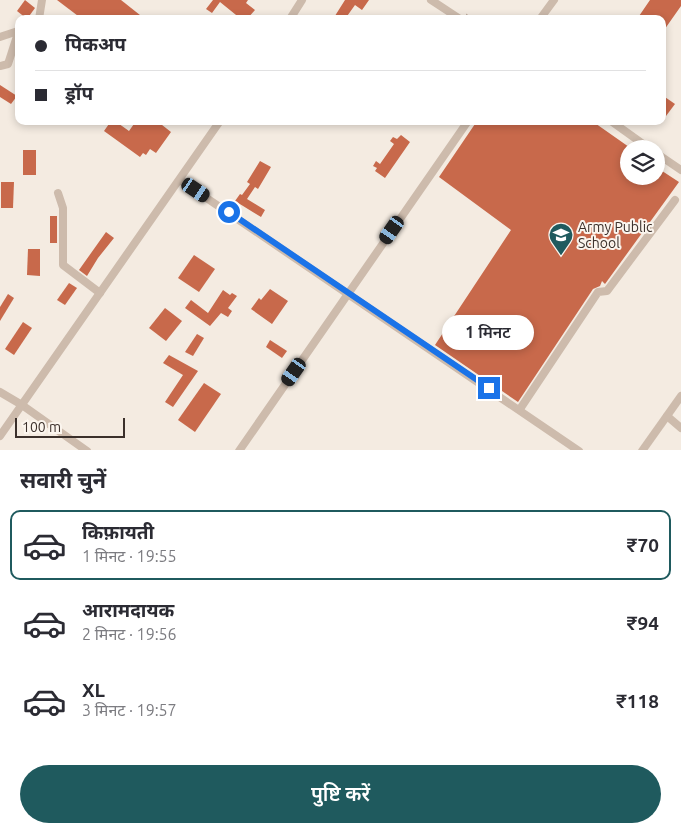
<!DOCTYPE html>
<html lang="hi">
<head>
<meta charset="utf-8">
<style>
	body { margin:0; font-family:Ubuntu,"Noto Sans Devanagari",sans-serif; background:#f7f7f7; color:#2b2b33; height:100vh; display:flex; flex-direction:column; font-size:19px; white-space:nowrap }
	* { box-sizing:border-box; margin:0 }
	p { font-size:16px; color:#7c7c81 }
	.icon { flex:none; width:28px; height:28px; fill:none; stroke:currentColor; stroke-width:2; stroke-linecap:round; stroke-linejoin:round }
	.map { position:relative; height:450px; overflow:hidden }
	.details { display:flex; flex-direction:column; background:#fff; flex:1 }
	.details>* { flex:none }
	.hud { position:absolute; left:15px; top:15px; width:651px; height:110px; border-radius:10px; box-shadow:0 2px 8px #0003; display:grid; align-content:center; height:110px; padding:0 20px; background:#fff }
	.fabs { position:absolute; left:620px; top:140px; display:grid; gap:10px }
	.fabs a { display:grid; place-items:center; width:45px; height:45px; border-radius:50%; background:#fff; box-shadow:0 2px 8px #0003; font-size:25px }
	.scale { position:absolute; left:15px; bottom:12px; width:110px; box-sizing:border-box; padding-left:5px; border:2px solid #3b302b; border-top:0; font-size:14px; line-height:18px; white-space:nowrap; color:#3b302b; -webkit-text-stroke:4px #fbf5ee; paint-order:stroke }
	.end { position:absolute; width:22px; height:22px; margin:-11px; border:6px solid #1a73e8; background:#fff; box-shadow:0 0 0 2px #fff }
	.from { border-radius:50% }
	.bubble { position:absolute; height:35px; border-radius:18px; background:#fff; box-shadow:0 2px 8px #0003; font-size:16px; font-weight:600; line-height:35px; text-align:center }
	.car { position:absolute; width:15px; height:30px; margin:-15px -8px; border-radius:6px; box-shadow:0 0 4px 1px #0007; background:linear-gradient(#222 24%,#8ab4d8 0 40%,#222 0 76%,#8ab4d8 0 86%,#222 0) }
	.hud b { display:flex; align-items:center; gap:18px; height:48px; font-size:19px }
	.hud b+b { border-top:1px solid #e1e1e2 }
	.hud i { width:12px; height:12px; background:#2b2b33 }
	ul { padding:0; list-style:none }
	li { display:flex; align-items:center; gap:15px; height:70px; margin:0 10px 8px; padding:0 10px; border:2px solid transparent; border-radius:10px }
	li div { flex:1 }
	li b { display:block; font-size:19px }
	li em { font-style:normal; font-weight:600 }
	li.active { border-color:#1f5a5e }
	li>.icon { width:45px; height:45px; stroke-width:1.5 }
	h2 { padding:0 20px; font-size:22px; line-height:60px }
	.primary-button { display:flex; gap:10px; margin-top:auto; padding:10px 20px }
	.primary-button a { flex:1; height:58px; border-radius:30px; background:#1f5a5e; color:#fff; font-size:20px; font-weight:600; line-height:58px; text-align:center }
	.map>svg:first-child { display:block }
	.building { fill:#c8694b }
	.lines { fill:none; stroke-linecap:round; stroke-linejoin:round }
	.path { stroke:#b9a596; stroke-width:1; stroke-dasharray:2.5 2.5; stroke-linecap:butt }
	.minor { stroke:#cdbbac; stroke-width:8 }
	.route { stroke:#1a73e8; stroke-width:6 }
	.labels { text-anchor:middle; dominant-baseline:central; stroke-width:4; stroke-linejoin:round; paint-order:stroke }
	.poi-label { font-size:14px; fill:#3b302b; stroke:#fbf5ee; text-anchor:start }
</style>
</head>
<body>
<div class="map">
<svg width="681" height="451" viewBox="0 0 681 451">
	<rect width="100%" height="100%" fill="#f4ebe1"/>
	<!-- building -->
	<g class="building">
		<polygon points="25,0 35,8 27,19 17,11"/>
		<polygon points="57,0 121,0 145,19 82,19"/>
		<polygon points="213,0 248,0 246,3 255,10 247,19 241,19 220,2 212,13 206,9"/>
		<polygon points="345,0 369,0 362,10 355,5 345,19 333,19"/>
		<polygon points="650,0 681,0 681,6 662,33 662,19 637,19"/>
		<polygon points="0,85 17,96 11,104 0,97"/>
		<polygon points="662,95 675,104 666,116 662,113"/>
		<polygon points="111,121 115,121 129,131 136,121 157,121 171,132 156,153 150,149 146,155 143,153 140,157 104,131"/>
		<polygon points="477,121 592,121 629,147 629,176 656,176 656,167 679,182 605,284 602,281 600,286 593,289 518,402 435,345 511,230 439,177"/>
		<polygon points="401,135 410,142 385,178 375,171 377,168 373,166 376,161 380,164 394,144 390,141 393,137 397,139"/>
		<rect x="23" y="150" width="13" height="25"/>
		<polygon points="260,161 271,167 258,189 255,187 247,199 265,210 261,217 235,201 240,194 242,195 250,184 247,182"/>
		<polygon points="1,182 14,182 13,208 1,208"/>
		<rect x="50" y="216" width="7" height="27"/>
		<polygon points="106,232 114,238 98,258 87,276 79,270"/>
		<polygon points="28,249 40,249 40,276 27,275"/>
		<polygon points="194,255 215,269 199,292 178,278"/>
		<polygon points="69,283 77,288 65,305 57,300"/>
		<polygon points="270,289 288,301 272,324 251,309 259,298 261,300"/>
		<polygon points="223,290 230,295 232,293 237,296 228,308 232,311 228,317 221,313 210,326 185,308 191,300 208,313"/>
		<polygon points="8,294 14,298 0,321 0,307"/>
		<polygon points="165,308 182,321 166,341 149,328"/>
		<polygon points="23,322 32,328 14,355 5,349"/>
		<polygon points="197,334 204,338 193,356 185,352"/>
		<polygon points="270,340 287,351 282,358 266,347"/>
		<polygon points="169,355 198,371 173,407 165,402 183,375 163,363"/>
		<polygon points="204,383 221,394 195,432 178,420"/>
	</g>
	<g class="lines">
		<!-- path -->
		<polyline class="path" points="466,14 473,19"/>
		<!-- minor -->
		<g class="minor">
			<polyline points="431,0 460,19"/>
			<polyline points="39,19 42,0"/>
			<polyline points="290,19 302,0"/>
			<polyline points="540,19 554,0"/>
			<polyline points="0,37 18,31"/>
			<polyline points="0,66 8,64 19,30"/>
			<polyline points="611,121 650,149"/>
			<polyline points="656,153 681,170"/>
			<polyline points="180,180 579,451"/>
			<polyline points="58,193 63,208 63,265 100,293"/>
			<polyline points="0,392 22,405 87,451"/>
			<polyline points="520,409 598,292 607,291 675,200"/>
			<polyline points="667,416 681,428"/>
			<polyline points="0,436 220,121"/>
			<polyline points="239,451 468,121"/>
			<polyline points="642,451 681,396"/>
		</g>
	</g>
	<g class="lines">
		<!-- route -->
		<polyline class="route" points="229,212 489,388"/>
	</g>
	<!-- icons -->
	<defs>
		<symbol id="school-pin" viewBox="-11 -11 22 30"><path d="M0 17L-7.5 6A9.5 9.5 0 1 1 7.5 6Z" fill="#1f5a5e" stroke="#fbf5ee"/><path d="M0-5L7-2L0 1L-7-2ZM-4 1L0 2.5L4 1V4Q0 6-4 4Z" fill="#fff"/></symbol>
	</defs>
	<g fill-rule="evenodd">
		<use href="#school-pin" x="547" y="221" width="28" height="38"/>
	</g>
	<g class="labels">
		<!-- poi labels -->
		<g class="poi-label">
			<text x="578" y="227">Army Public<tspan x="578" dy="16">School</tspan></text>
		</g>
	</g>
</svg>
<div class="fabs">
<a><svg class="icon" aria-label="layers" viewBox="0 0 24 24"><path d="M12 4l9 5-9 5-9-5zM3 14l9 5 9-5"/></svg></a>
</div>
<div class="scale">100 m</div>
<i class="end from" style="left:229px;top:212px"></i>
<i class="end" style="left:489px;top:388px"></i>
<div class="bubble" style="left:442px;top:315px;width:92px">1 मिनट</div>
<i class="car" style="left:196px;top:190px;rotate:124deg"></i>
<i class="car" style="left:392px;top:230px;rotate:215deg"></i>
<i class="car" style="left:294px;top:372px;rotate:215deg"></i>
<div class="hud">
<b><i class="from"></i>पिकअप</b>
<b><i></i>ड्रॉप</b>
</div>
</div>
<section class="details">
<h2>सवारी चुनें</h2>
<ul>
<li class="active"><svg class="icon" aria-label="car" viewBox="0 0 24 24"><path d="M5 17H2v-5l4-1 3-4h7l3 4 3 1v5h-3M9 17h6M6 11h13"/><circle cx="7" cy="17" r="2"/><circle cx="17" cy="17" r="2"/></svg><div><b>किफ़ायती</b><p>1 मिनट · 19:55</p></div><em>₹70</em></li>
<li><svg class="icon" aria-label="car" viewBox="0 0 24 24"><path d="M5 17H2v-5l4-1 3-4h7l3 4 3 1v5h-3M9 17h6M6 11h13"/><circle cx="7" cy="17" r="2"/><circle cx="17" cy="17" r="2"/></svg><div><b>आरामदायक</b><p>2 मिनट · 19:56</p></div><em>₹94</em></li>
<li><svg class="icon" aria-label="car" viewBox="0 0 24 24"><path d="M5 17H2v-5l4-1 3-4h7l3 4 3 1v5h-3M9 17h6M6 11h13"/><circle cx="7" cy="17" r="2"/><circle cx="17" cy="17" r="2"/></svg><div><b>XL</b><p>3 मिनट · 19:57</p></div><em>₹118</em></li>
</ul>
<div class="primary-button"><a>पुष्टि करें</a></div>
</section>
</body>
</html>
